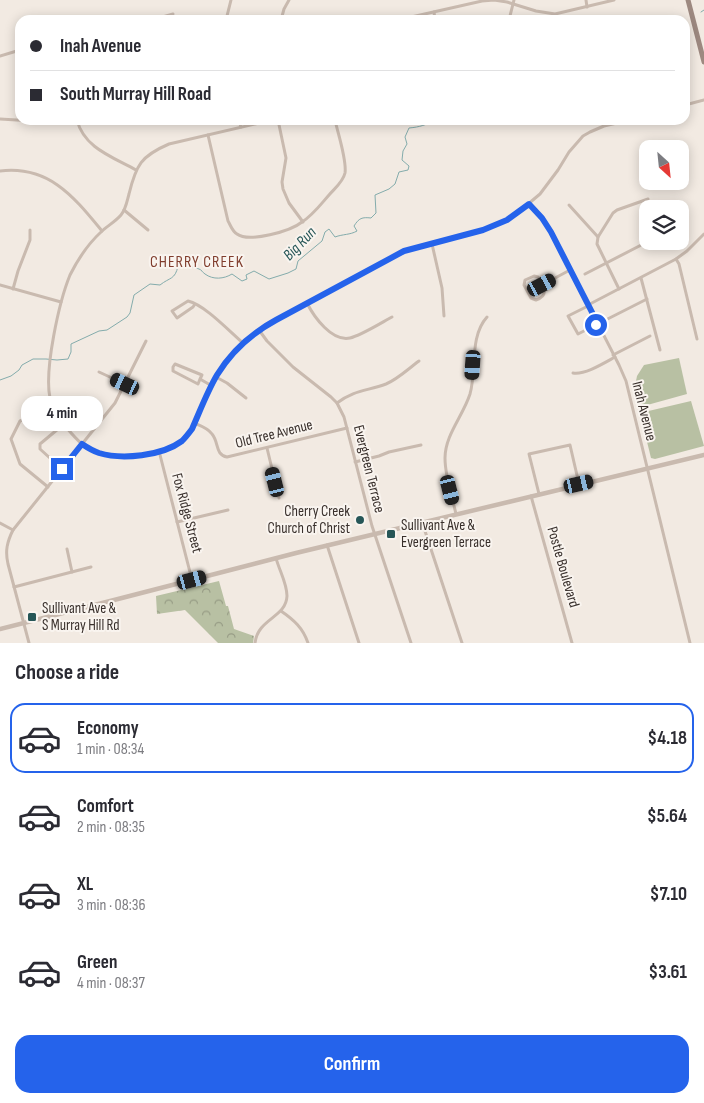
<!DOCTYPE html>
<html lang="en">
<head>
<meta charset="utf-8">
<style>
	body { margin:0; font-family:"Sofia Sans Condensed",sans-serif; background:#f2f2f3; color:#2b2b33; height:100vh; display:flex; flex-direction:column; font-size:19px; white-space:nowrap }
	* { box-sizing:border-box; margin:0 }
	p { font-size:16px; color:#7c7c81 }
	.icon { flex:none; width:28px; height:28px; fill:none; stroke:currentColor; stroke-width:2; stroke-linecap:round; stroke-linejoin:round }
	.map { position:relative; height:643px; overflow:hidden }
	.drawer { display:flex; flex-direction:column; background:#fff; flex:1 }
	.drawer>* { flex:none }
	.hud { position:absolute; left:15px; top:15px; width:675px; height:110px; border-radius:15px; box-shadow:0 2px 12px #0003; display:grid; align-content:center; height:110px; padding:0 15px; background:#fff }
	.needle { width:32px; rotate:153deg }
	.controls { position:absolute; left:639px; top:140px; display:grid; gap:10px }
	.controls a { display:grid; place-items:center; width:50px; height:50px; border-radius:10px; background:#fff; box-shadow:0 2px 12px #0003; font-size:25px }
	.end { position:absolute; width:22px; height:22px; margin:-11px; border:6px solid #2563eb; background:#fff; box-shadow:0 0 0 2px #fff }
	.from { border-radius:50% }
	.bubble { position:absolute; height:35px; border-radius:15px; background:#fff; box-shadow:0 2px 12px #0003; font-size:16px; font-weight:700; line-height:35px; text-align:center }
	.car { position:absolute; width:15px; height:30px; margin:-15px -8px; border-radius:6px; box-shadow:0 0 4px 1px #0007; background:linear-gradient(#222 24%,#8ab4d8 0 40%,#222 0 76%,#8ab4d8 0 86%,#222 0) }
	.hud b { display:flex; align-items:center; gap:18px; height:48px; font-size:19px }
	.hud b+b { border-top:1px solid #e1e1e2 }
	.hud i { width:12px; height:12px; background:#2b2b33 }
	ul { padding:0; list-style:none }
	li { display:flex; align-items:center; gap:15px; height:70px; margin:0 10px 8px; padding:0 5px; border:2px solid transparent; border-radius:15px }
	li div { flex:1 }
	li b { display:block; font-size:19px }
	li em { font-style:normal; font-weight:700 }
	li.current { border-color:#2563eb }
	li>.icon { width:45px; height:45px; stroke-width:1.5 }
	h2 { padding:0 15px; font-size:22px; line-height:60px }
	.action { display:flex; gap:10px; margin-top:auto; padding:10px 15px }
	.action a { flex:1; height:58px; border-radius:15px; background:#2563eb; color:#fff; font-size:20px; font-weight:700; line-height:58px; text-align:center }
	.map>svg:first-child { display:block }
	.park { fill:url(#park-crowns) }
	.pitch { fill:#b8c0a3 }
	.lines { fill:none; stroke-linecap:round; stroke-linejoin:round }
	.stream { stroke:#84acac; stroke-width:1 }
	.minor { stroke:#c9baaf; stroke-width:3 }
	.tertiary { stroke:#c9baaf; stroke-width:4.5 }
	.secondary { stroke:#9d8980; stroke-width:5 }
	.route { stroke:#2563eb; stroke-width:6 }
	.poi-dot { fill:#265657; stroke:#f9f4ef; stroke-width:2 }
	.labels { text-anchor:middle; dominant-baseline:central; stroke-width:4; stroke-linejoin:round; paint-order:stroke }
	.street-label { font-size:15px; fill:#39302c; stroke:#f9f4ef }
	.poi-label { font-size:15px; fill:#39302c; stroke:#f9f4ef; text-anchor:start }
	.water-label { font-size:16px; font-style:italic; fill:#265657; stroke:#f9f4ef }
	.neighbourhood-label { font-size:16px; letter-spacing:1px; fill:#803d2d; stroke:#f9f4ef }
</style>
</head>
<body>
<div class="map">
<svg width="704" height="643" viewBox="0 0 704 643">
	<defs>
		<pattern id="park-crowns" width="20" height="18" patternUnits="userSpaceOnUse" patternTransform="scale(1.25)"><rect width="20" height="18" fill="#b8c0a3"/><path d="M2 6a3 3 0 1 1 6 0M12 15a3 3 0 1 1 6 0" fill="none" stroke="#979c85"/></pattern>
	</defs>
	<rect width="100%" height="100%" fill="#f2eae2"/>
	<!-- park -->
	<polygon class="park" points="219,581 226,606 228,606 234,629 254,636 253,643 218,643 185,610 157,614 156,596"/>
	<!-- pitch -->
	<g class="pitch">
		<polygon points="679,358 687,394 640,407 635,386 637,376 644,365"/>
		<polygon points="691,401 704,446 655,459 651,458 640,413"/>
	</g>
	<g class="lines">
		<!-- stream -->
		<g class="stream">
			<polyline points="701,12 704,10"/>
			<polyline points="680,20 683,19"/>
			<path d="M0 380 11 376 19 370 22 365 33 359H46L57 360 68 359 71 352V344L99 331 107 330 127 317 130 313 134 295 150 284 160 285C170 277 175 280 178 266L183 264C188 266 194 267 199 269 202 270 202 272 205 274 213 280 224 279 232 274L242 281 247 279 246 275 254 271 269 279 288 273 296 269 298 261 322 241 325 232 329 229 335 237C343 234 350 235 357 231L354 226C359 218 362 217 371 218L376 213 375 195 389 189 395 184 399 172 408 170 409 166 402 160 403 151 407 144 405 137 409 128C420 127 426 125 435 120"/>
		</g>
		<!-- minor -->
		<g class="minor">
			<polyline points="586,0 587,7"/>
			<polyline points="434,12 435,20"/>
			<polyline points="152,20 173,14"/>
			<polyline points="226,20 231,0"/>
			<polyline points="281,20 284,9 289,0"/>
			<polyline points="398,20 482,1 494,0 507,2 536,11 555,14 614,0"/>
			<polyline points="509,20 514,0"/>
			<polyline points="0,56 20,50"/>
			<polyline points="685,105 704,100"/>
			<polyline points="0,119 50,122 62,120"/>
			<path d="M77 120C84 148 113 157 136 170"/>
			<polyline points="239,120 241,127"/>
			<path d="M272 120 169 144C141 156 136 165 129 194 127 201 126 209 121 215 115 222 107 226 101 232 88 244 78 259 70 275 59 302 44 370 50 398 53 409 59 419 66 427 71 433 76 439 82 444 98 457 120 458 140 455 160 453 180 446 192 429 200 411 207 392 217 375 231 352 252 333 276 319L404 251 483 231 507 220 521 210 540 194 558 170 569 152 583 136 590 132 604 126 630 120"/>
			<polyline points="278,120 286,158 282,182 283,189 289,203 303,222"/>
			<path d="M208 135 228 221C231 226 232 231 237 234 249 243 291 231 302 222 313 215 321 204 329 195 335 188 343 182 345 173 347 160 338 134 335 120"/>
			<path d="M0 171C49 165 74 197 102 231"/>
			<polyline points="529,204 542,218 551,232 619,365 626,381 690,643"/>
			<polyline points="569,205 598,237"/>
			<polyline points="124,210 148,230"/>
			<polyline points="432,244 442,288 444,316"/>
			<polyline points="676,259 679,264 697,339"/>
			<polyline points="585,274 649,241"/>
			<path d="M534 276 538 277C543 287 550 295 536 300L531 298 524 285 525 280Z"/>
			<polyline points="641,278 660,350"/>
			<polyline points="0,285 61,302"/>
			<polyline points="542,285 570,270"/>
			<polyline points="13,289 18,271 30,240 30,230"/>
			<polyline points="619,289 597,244 598,237 613,213 617,210 648,199"/>
			<path d="M307 303C314 317 332 342 350 338 360 336 381 323 392 317"/>
			<path d="M195 304 193 307 177 318 172 311 188 301C205 305 229 331 243 343"/>
			<polyline points="588,305 676,259 687,251 704,234"/>
			<polyline points="588,306 568,316 578,334 647,299"/>
			<polyline points="259,330 267,341 293,367 331,397 337,403 344,417 372,526 411,643"/>
			<polyline points="613,355 650,336"/>
			<polyline points="99,372 125,384"/>
			<path d="M573 373C585 375 604 363 615 357"/>
			<polyline points="216,377 227,383 246,398"/>
			<polyline points="200,379 198,384 173,371 173,367 175,364 202,375 200,379 212,386"/>
			<path d="M337 403C354 390 367 391 386 384 398 379 408 369 419 361"/>
			<path d="M194 423C201 426 208 428 212 434 219 442 215 455 227 457L347 428"/>
			<polyline points="267,448 279,498"/>
			<polyline points="159,451 192,580"/>
			<polyline points="355,462 379,456 389,452 421,445"/>
			<polyline points="62,469 40,449 40,444 64,424"/>
			<polyline points="48,487 20,464 11,439 20,421 53,407"/>
			<polyline points="539,494 529,454 570,445 579,484"/>
			<polyline points="531,496 572,643"/>
			<path d="M456 514C452 496 445 477 445 458 445 435 463 416 470 394 477 370 469 337 487 317"/>
			<polyline points="177,522 228,510"/>
			<polyline points="422,522 462,643"/>
			<polyline points="0,523 13,530"/>
			<polyline points="327,545 359,643"/>
			<polyline points="67,549 72,572"/>
			<polyline points="14,587 91,567"/>
			<path d="M281 611C294 620 303 628 308 643"/>
			<path d="M29 643 8 564C5 551 7 542 13 530L115 403 146 341"/>
			<path d="M255 643C258 618 286 618 287 596 287 583 279 570 276 558"/>
		</g>
		<!-- tertiary -->
		<polyline class="tertiary" points="0,629 118,599 296,553 704,455"/>
		<!-- secondary -->
		<polyline class="secondary" points="688,0 704,62"/>
	</g>
	<g class="lines">
		<!-- route -->
		<path class="route" d="M62 469 82 444C88 448 93 451 99 453 122 460 162 456 182 441 186 437 189 433 192 429 200 411 207 392 217 375 231 352 252 333 276 320L404 251 483 230 507 220 529 204 542 218 551 232 598 324 596 325"/>
	</g>
	<!-- markers -->
	<g class="poi-dot">
		<circle cx="360" cy="520" r="5"/>
		<rect x="386" y="529" width="10" height="10" rx="2.5"/>
		<rect x="27" y="612" width="10" height="10" rx="2.5"/>
	</g>
	<g class="labels">
		<!-- street labels -->
		<g class="street-label">
			<text transform="translate(644 411) rotate(76)">Inah Avenue</text>
			<text transform="translate(274 434) rotate(-14)">Old Tree Avenue</text>
			<text transform="translate(369 469) rotate(76)">Evergreen Terrace</text>
			<text transform="translate(187 513) rotate(75)">Fox Ridge Street</text>
			<text transform="translate(563 567) rotate(74)">Postle Boulevard</text>
		</g>
		<!-- poi labels -->
		<g class="poi-label">
			<text x="350" y="511" text-anchor="end">Cherry Creek<tspan x="350" dy="17">Church of Christ</tspan></text>
			<text x="401" y="525">Sullivant Ave &amp;<tspan x="401" dy="17">Evergreen Terrace</tspan></text>
			<text x="42" y="608">Sullivant Ave &amp;<tspan x="42" dy="17">S Murray Hill Rd</tspan></text>
		</g>
		<!-- water labels -->
		<g class="water-label">
			<text transform="translate(300 244) rotate(-46)">Big Run</text>
		</g>
		<!-- neighbourhood labels -->
		<g class="neighbourhood-label">
			<text x="197" y="262">CHERRY CREEK</text>
		</g>
	</g>
</svg>
<div class="controls">
<a><svg class="needle" viewBox="-14 -14 28 28"><path d="M0-13l5 13h-10z" fill="#e53935"/><path d="M0 13l5-13h-10z" fill="#7c7c81"/></svg></a>
<a><svg class="icon" aria-label="layers" viewBox="0 0 24 24"><path d="M12 4l9 5-9 5-9-5zM3 14l9 5 9-5"/></svg></a>
</div>
<i class="end from" style="left:596px;top:325px"></i>
<i class="end" style="left:62px;top:469px"></i>
<div class="bubble" style="left:21px;top:396px;width:82px">4 min</div>
<i class="car" style="left:542px;top:285px;rotate:62deg"></i>
<i class="car" style="left:473px;top:365px;rotate:184deg"></i>
<i class="car" style="left:125px;top:384px;rotate:295deg"></i>
<i class="car" style="left:275px;top:482px;rotate:346deg"></i>
<i class="car" style="left:579px;top:484px;rotate:77deg"></i>
<i class="car" style="left:450px;top:490px;rotate:166deg"></i>
<i class="car" style="left:192px;top:580px;rotate:75deg"></i>
<div class="hud">
<b><i class="from"></i>Inah Avenue</b>
<b><i></i>South Murray Hill Road</b>
</div>
</div>
<section class="drawer">
<h2>Choose a ride</h2>
<ul>
<li class="current"><svg class="icon" aria-label="car" viewBox="0 0 24 24"><path d="M5 17H2v-5l4-1 3-4h7l3 4 3 1v5h-3M9 17h6M6 11h13"/><circle cx="7" cy="17" r="2"/><circle cx="17" cy="17" r="2"/></svg><div><b>Economy</b><p>1 min · 08:34</p></div><em>$4.18</em></li>
<li><svg class="icon" aria-label="car" viewBox="0 0 24 24"><path d="M5 17H2v-5l4-1 3-4h7l3 4 3 1v5h-3M9 17h6M6 11h13"/><circle cx="7" cy="17" r="2"/><circle cx="17" cy="17" r="2"/></svg><div><b>Comfort</b><p>2 min · 08:35</p></div><em>$5.64</em></li>
<li><svg class="icon" aria-label="car" viewBox="0 0 24 24"><path d="M5 17H2v-5l4-1 3-4h7l3 4 3 1v5h-3M9 17h6M6 11h13"/><circle cx="7" cy="17" r="2"/><circle cx="17" cy="17" r="2"/></svg><div><b>XL</b><p>3 min · 08:36</p></div><em>$7.10</em></li>
<li><svg class="icon" aria-label="car" viewBox="0 0 24 24"><path d="M5 17H2v-5l4-1 3-4h7l3 4 3 1v5h-3M9 17h6M6 11h13"/><circle cx="7" cy="17" r="2"/><circle cx="17" cy="17" r="2"/></svg><div><b>Green</b><p>4 min · 08:37</p></div><em>$3.61</em></li>
</ul>
<div class="action"><a>Confirm</a></div>
</section>
</body>
</html>
